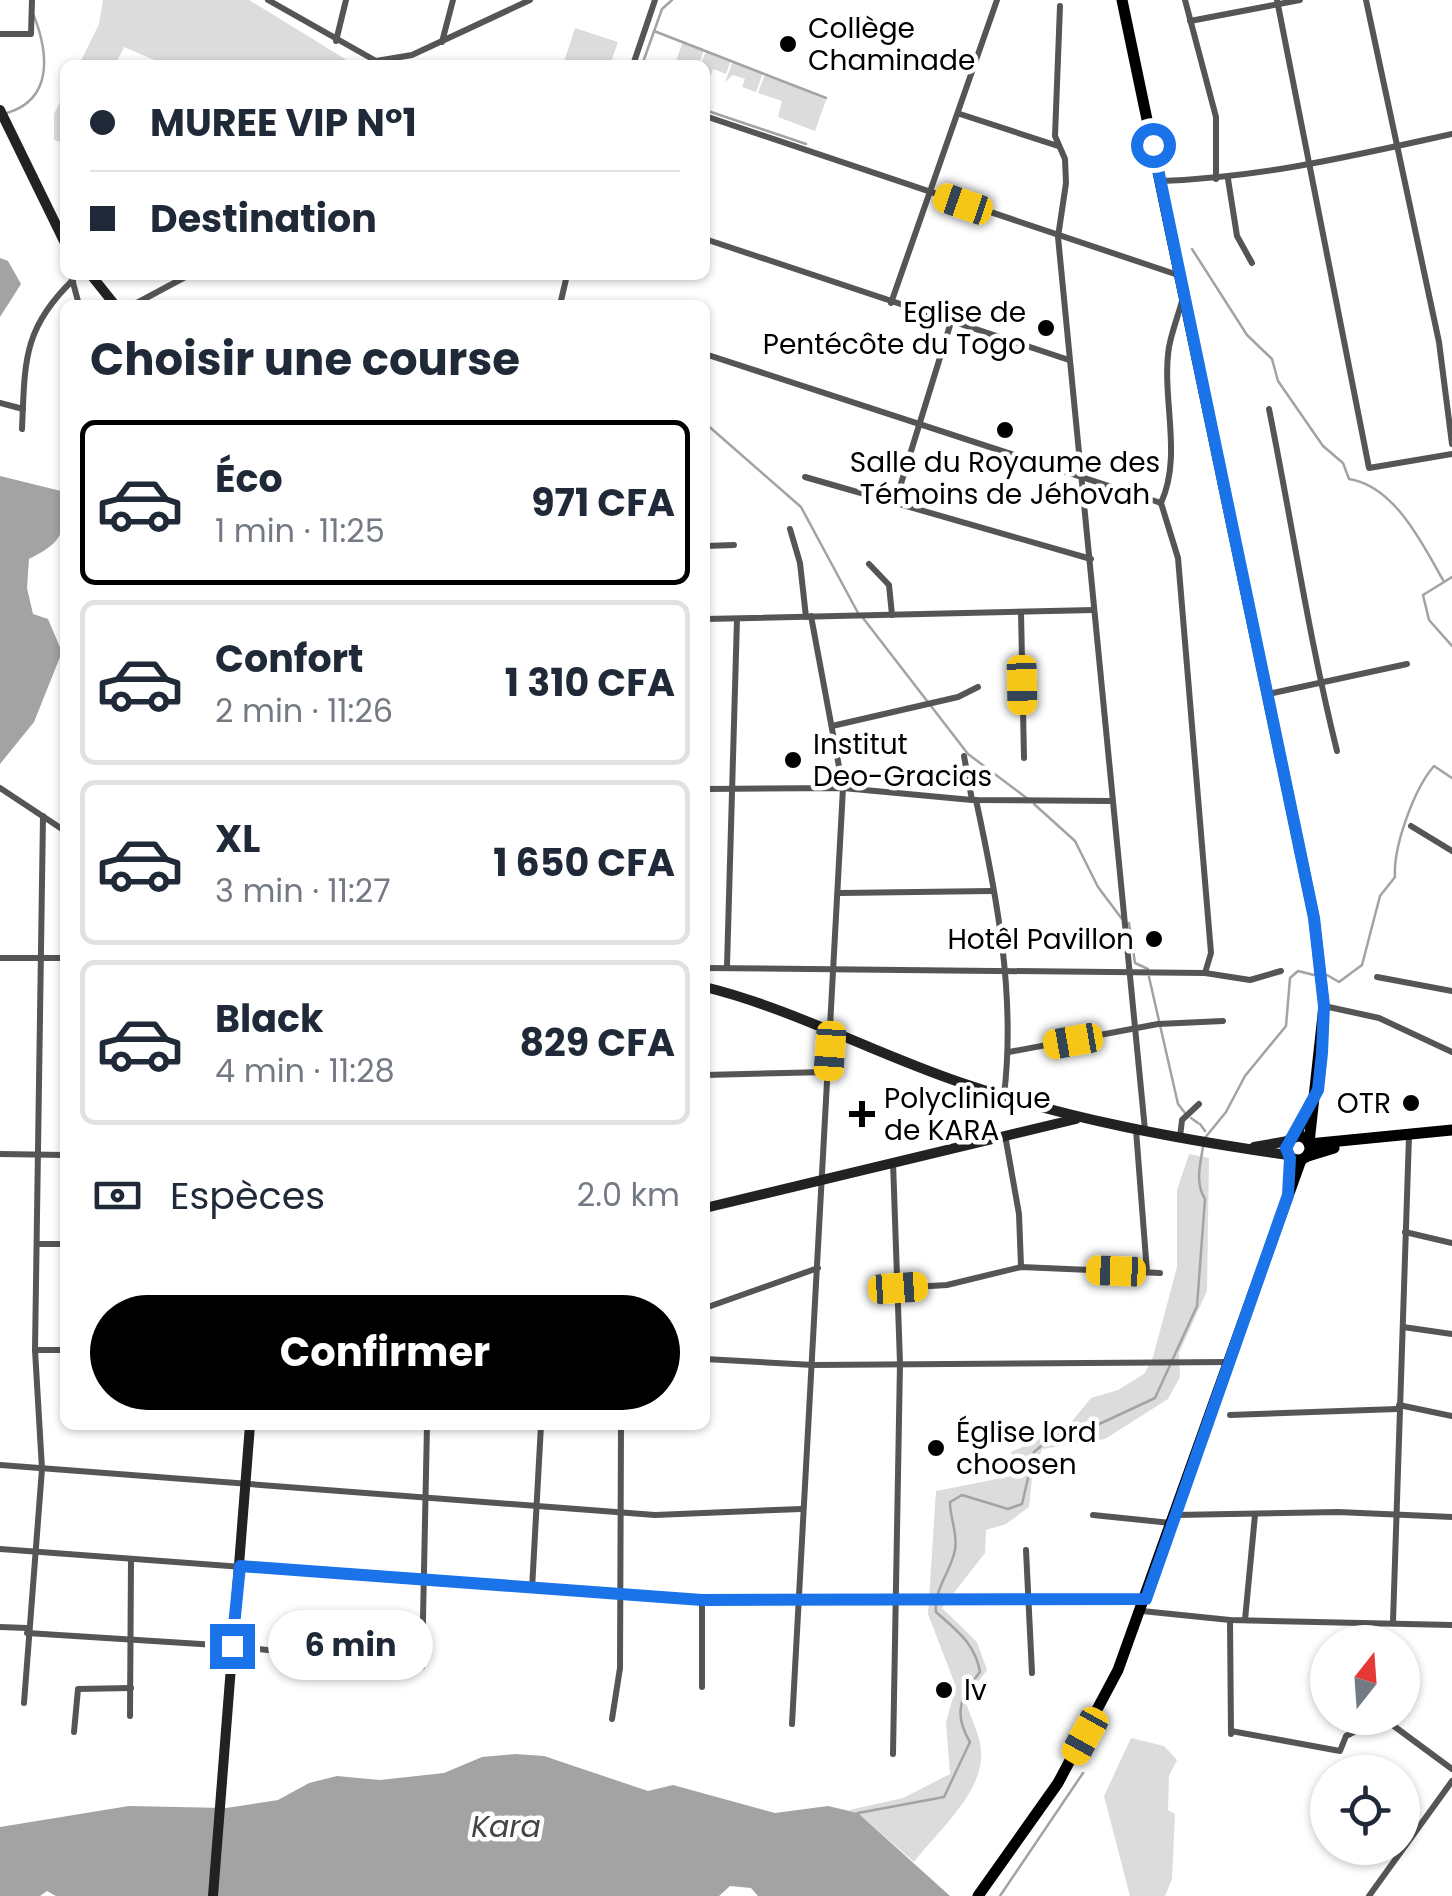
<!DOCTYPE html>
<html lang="fr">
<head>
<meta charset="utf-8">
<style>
	body { margin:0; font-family:Poppins,sans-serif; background:#f6f6f7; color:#1f2937; height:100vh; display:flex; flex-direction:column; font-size:38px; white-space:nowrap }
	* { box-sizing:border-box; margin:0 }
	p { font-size:32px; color:#747a83 }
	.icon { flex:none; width:55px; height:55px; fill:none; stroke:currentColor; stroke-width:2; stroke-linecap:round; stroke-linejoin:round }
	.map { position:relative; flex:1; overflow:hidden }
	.drawer { position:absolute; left:60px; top:300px; width:650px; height:1130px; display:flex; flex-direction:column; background:#fff; border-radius:15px; box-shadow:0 2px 8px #0004 }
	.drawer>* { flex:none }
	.top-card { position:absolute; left:60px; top:60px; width:650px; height:220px; border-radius:15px; box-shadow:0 2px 8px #0004; display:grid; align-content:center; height:220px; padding:0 30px; background:#fff }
	.needle { width:65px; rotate:17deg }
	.tools { position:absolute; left:1310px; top:1625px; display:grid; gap:20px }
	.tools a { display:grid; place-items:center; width:110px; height:110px; border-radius:50%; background:#fff; box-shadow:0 2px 8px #0004; font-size:50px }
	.end { position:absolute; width:45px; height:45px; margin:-22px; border:12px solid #1a73e8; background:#fff; box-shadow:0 0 0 5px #fff }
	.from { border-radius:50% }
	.bubble { position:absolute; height:70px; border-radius:35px; background:#fff; box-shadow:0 2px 8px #0004; font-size:32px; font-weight:700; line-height:70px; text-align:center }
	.car { position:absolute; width:30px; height:60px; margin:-30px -15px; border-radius:12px; box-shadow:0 0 8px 2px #0007; background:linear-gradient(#f5c518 24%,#345 0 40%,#f5c518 0 76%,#345 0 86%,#f5c518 0) }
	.top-card b { display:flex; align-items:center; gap:35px; height:95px; font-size:38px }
	.top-card b+b { border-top:2px solid #e0e1e3 }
	.top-card i { width:25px; height:25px; background:#1f2937 }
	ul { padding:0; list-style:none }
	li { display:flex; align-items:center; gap:30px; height:165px; margin:0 20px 15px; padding:0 10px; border:5px solid #e0e1e3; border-radius:15px }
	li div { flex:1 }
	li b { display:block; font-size:38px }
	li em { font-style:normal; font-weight:700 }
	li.on { border-color:#000 }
	li>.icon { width:90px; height:90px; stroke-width:1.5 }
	h2 { padding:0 30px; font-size:45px; line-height:120px }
	.pay { display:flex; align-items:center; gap:25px; height:110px; padding:0 30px; font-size:38px }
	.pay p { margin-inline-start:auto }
	.primary-button { display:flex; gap:20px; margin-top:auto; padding:20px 30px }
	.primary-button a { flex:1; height:115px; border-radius:60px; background:#000; color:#fff; font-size:40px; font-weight:700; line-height:115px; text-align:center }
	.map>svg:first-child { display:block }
	.green { fill:#dcdcdc }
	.water { fill:#a3a3a3 }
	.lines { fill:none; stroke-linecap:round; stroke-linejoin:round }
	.stream { stroke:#a3a3a3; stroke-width:2.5 }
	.minor { stroke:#555; stroke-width:6 }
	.secondary { stroke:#222; stroke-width:10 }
	.primary { stroke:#000; stroke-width:11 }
	.trunk { stroke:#000; stroke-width:11 }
	.route { stroke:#1a73e8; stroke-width:12 }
	.poi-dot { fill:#000; stroke:#fff; stroke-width:4 }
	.labels { text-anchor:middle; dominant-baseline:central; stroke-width:9; stroke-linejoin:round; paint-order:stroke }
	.poi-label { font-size:28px; fill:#000; stroke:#fff; text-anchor:start }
	.water-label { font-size:30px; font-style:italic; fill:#444; stroke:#fff }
</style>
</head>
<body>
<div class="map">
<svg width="1452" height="1896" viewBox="0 0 1452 1896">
	<rect width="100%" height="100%" fill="#fff"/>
	<!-- green -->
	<g class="green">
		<polygon points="103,0 249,0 355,65 166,65 124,47 115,65 79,65 99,24"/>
		<polygon points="575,28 618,42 610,65 563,65"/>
		<polygon points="683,41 704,49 699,65 675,64"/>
		<polygon points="706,50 731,60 726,74 713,69 710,77 705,76 705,65 701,65"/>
		<polygon points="733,61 763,73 756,92 742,87 745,79 733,75 725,82"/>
		<polygon points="765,74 826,100 815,131 778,117 782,101 758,93"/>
		<polygon points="65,92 65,143 54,140 54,114"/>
		<path d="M1189 1154 1209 1158 1207 1291 1179 1353 1180 1377 1168 1399 1105 1439 1042 1449 1032 1478 1029 1507 1006 1524 986 1530 985 1553 942 1608 977 1642 987 1670 965 1699C969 1714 977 1728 980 1743 990 1788 938 1830 914 1862L858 1813 849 1810 903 1798 950 1774 946 1722 956 1687 928 1614 936 1491 1017 1475 1011 1452 1068 1426 1091 1398 1118 1390 1144 1374 1153 1357 1177 1267V1190Z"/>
		<polygon points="1131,1738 1164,1746 1177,1760 1169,1776 1168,1810 1175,1814 1172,1879 1165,1896 1130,1896 1104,1796"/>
	</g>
	<!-- water -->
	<g class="water">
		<polygon points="0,258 8,261 21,284 0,317"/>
		<path d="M0 476 65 492C65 532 65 541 29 559L27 588 33 614 48 619 62 652 34 722 0 764Z"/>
		<polygon points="515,1754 544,1756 648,1791 673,1785 775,1813 828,1806 858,1813 950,1896 758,1896 751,1888 730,1886 719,1896 56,1896 47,1891 40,1896 0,1896 0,1827 129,1806 226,1808 278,1800 309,1783 337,1776 380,1780 444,1773 482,1757"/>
	</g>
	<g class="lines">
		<!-- stream -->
		<g class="stream">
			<polyline points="654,31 826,98"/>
			<polyline points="642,65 662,9 672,0"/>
			<polyline points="705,110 806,144"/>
			<path d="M7 113C54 99 48 52 34 16"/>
			<path d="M1192 249 1247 335 1272 359 1278 381 1323 446 1343 463 1349 479C1395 486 1423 545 1443 580"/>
			<polyline points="705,423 801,507 858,613"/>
			<polyline points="1452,577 1423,595 1429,620 1452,646"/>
			<polyline points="863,618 968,754 1028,799"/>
			<polyline points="1034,804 1075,841 1098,887 1122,919"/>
			<polyline points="1129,923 1135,963 1148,969"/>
			<path d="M1327 975 1339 982 1362 965 1380 896 1395 877C1393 847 1414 789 1434 766L1452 778"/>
			<polyline points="1149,977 1178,1104 1185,1113"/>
			<polyline points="1191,1118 1198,1123"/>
			<polyline points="1200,1124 1205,1131"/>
			<polyline points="1204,1139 1226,1112 1245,1076 1286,1026 1290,978 1298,971 1314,975"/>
			<path d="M858 1813 944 1797 970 1742C953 1714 960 1697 980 1672 975 1643 957 1631 936 1612 934 1588 950 1574 955 1550 958 1532 950 1520 950 1502L962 1495 1008 1509 1022 1504 1034 1452 1053 1436 1080 1433 1155 1398 1197 1306 1205 1199C1195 1183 1200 1165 1203 1147"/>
			<polyline points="1000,1896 1083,1773"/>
		</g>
		<!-- minor -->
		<g class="minor">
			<polyline points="268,0 376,61 412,55 530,0"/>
			<polyline points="1185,0 1216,117 1216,179"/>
			<polyline points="1277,0 1369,468 1452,454"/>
			<polyline points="1366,0 1439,342 1452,444"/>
			<polyline points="1060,6 1055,136 1065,159 1066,183 1058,237 1145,1130"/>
			<polyline points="1190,21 1300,0"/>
			<polyline points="0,34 31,34 32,0"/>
			<polyline points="336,41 346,0"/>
			<polyline points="442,42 453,0"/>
			<polyline points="633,65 655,0"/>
			<polyline points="960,114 1058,146"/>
			<polyline points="705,116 1178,275"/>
			<polyline points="1228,179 1237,236 1252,263"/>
			<path d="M1161 181C1265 177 1351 156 1452 134"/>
			<polyline points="705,239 1069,360"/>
			<polyline points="71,275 79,305"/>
			<path d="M1182 301C1178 316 1172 331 1169 347 1161 398 1183 455 1161 503L1178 558 1211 953 1205 973"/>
			<polyline points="891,303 997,0"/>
			<polyline points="133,305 189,275"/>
			<polyline points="560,305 567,275"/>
			<polyline points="705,354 1161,503"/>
			<polyline points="0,403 23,409"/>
			<path d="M1269 409C1292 523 1309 639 1337 751"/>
			<path d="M22 429C25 363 22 329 73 280"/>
			<polyline points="805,477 1091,559"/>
			<polyline points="895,503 951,322"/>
			<polyline points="790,529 800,563 806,617"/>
			<polyline points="705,546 734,545"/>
			<polyline points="869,564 889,585 892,615"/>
			<polyline points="1021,612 1024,758"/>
			<polyline points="705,619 1094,610"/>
			<polyline points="1268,694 1407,664"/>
			<polyline points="832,726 958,697 978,687"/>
			<polyline points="964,756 972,800"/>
			<polyline points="0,788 65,831"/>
			<polyline points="705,789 843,788 972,800 1112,801"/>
			<path d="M976 800C997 897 1016 997 1004 1095"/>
			<polyline points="1411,826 1452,851"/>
			<polyline points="840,893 991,891"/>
			<polyline points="0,958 65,958"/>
			<polyline points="727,966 737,619"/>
			<polyline points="705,968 1205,973 1250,980 1281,971"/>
			<polyline points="1377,977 1452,991"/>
			<polyline points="1324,1006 1379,1018 1452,1052"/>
			<polyline points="1009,1052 1158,1024 1223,1021"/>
			<polyline points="705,1075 828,1072"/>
			<polyline points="1136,1130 1147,1272"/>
			<polyline points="1005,1135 1019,1214 1021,1266"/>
			<polyline points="1180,1137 1182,1120 1199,1104"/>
			<polyline points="0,1154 65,1155"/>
			<polyline points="893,1162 900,1363 893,1754"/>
			<polyline points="1405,1232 1452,1243"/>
			<polyline points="39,1244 65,1244"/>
			<polyline points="898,1288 947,1285 1021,1267 1160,1273"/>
			<polyline points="705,1308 818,1268"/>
			<polyline points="1403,1327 1452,1334"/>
			<polyline points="35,1350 65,1350"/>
			<polyline points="705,1359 813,1365 1229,1362"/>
			<polyline points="1399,1405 1452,1416"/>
			<polyline points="1230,1415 1397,1409"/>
			<polyline points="0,1465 655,1515 801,1509"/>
			<polyline points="1093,1515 1171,1523"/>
			<polyline points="1175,1515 1338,1512 1452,1517"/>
			<polyline points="0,1549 702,1601 1142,1599"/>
			<polyline points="1026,1550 1032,1673"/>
			<polyline points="532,1589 541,1425"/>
			<polyline points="1142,1611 1230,1620 1452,1625"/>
			<polyline points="1230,1620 1231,1734"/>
			<polyline points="1245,1620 1255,1515"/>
			<polyline points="1393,1622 1409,1136"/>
			<polyline points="0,1627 27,1628"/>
			<polyline points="27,1633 232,1646"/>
			<polyline points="232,1646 422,1667 427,1425"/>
			<polyline points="702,1687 702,1601"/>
			<polyline points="24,1703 42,1469 35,1350 43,816"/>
			<polyline points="130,1716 131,1559"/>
			<polyline points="1383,1718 1452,1769"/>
			<polyline points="612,1719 620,1668 621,1425"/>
			<polyline points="792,1724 843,788 811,616"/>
			<polyline points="1231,1731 1340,1751 1346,1736 1381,1718"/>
			<polyline points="74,1732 78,1689 131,1688"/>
			<polyline points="1369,1896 1452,1781"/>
		</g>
		<!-- secondary -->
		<g class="secondary">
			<polyline points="0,110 65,243"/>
			<polyline points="91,275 115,305"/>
			<path d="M705 987C794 1009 875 1054 962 1083 1068 1119 1177 1139 1288 1155"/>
			<polyline points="1254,1147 1288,1141"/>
			<polyline points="705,1208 1076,1119"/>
			<polyline points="213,1896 250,1425"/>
		</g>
		<!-- primary -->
		<g class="primary">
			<polyline points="1309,1144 1452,1130"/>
			<polyline points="1308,1156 1334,1148"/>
		</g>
		<!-- trunk -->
		<g class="trunk">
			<polyline points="1122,0 1314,918 1324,1006 1309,1143"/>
			<circle cx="1298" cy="1148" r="12"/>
			<polyline points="1295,1137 1311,1102"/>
			<polyline points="978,1896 1058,1783 1118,1670 1301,1160"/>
		</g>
	</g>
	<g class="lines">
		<!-- route -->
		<polyline class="route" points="232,1646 240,1566 702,1600 1146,1599 1288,1195 1290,1158 1286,1148 1318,1090 1322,1053 1324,1006 1314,918 1153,145"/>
	</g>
	<!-- markers -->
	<g class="poi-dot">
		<circle cx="788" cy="44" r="10"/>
		<circle cx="1046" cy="328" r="10"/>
		<circle cx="1005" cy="430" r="10"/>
		<circle cx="793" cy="760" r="10"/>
		<circle cx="1154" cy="939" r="10"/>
		<circle cx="1411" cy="1103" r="10"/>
		<path d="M857 1099h10v10h10v10h-10v10h-10v-10h-10v-10h10z"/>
		<circle cx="936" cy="1448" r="10"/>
		<circle cx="944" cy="1690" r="10"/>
	</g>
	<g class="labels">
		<!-- poi labels -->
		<g class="poi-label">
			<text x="808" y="28">Collège<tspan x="808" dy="32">Chaminade</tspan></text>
			<text x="1026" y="312" text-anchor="end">Eglise de<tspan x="1026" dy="32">Pentécôte du Togo</tspan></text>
			<text x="1005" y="462" text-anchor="middle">Salle du Royaume des<tspan x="1005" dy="32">Témoins de Jéhovah</tspan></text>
			<text x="813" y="744">Institut<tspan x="813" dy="32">Deo-Gracias</tspan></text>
			<text x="1134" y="939" text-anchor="end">Hotêl Pavillon</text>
			<text x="884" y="1098">Polyclinique<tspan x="884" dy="32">de KARA</tspan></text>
			<text x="1391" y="1103" text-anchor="end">OTR</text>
			<text x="956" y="1432">Église lord<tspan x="956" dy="32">choosen</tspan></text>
			<text x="964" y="1690">lv</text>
		</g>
		<!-- water labels -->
		<g class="water-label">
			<text x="506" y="1826">Kara</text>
		</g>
	</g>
</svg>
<div class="tools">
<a><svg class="needle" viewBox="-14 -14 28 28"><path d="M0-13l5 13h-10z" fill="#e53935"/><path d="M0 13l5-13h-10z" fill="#747a83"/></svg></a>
<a><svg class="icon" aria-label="locate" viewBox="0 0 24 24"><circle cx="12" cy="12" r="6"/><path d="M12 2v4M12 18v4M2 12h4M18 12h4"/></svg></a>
</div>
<i class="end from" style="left:1153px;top:145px"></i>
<i class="end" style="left:232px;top:1646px"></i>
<div class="bubble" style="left:268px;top:1610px;width:165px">6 min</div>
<i class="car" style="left:963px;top:204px;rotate:289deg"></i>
<i class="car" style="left:1022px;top:685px;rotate:179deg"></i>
<i class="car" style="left:1073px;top:1041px;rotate:260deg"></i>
<i class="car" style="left:830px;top:1051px;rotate:184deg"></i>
<i class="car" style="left:1116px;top:1271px;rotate:272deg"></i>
<i class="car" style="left:898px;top:1288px;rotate:86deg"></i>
<i class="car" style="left:1085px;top:1736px;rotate:209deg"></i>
<div class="top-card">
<b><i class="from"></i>MUREE VIP N°1</b>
<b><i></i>Destination</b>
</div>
<section class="drawer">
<h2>Choisir une course</h2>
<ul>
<li class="on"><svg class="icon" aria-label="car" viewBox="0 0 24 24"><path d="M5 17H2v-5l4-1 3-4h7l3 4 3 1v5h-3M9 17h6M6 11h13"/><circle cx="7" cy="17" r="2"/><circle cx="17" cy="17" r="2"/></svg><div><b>Éco</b><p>1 min · 11:25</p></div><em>971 CFA</em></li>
<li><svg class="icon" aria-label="car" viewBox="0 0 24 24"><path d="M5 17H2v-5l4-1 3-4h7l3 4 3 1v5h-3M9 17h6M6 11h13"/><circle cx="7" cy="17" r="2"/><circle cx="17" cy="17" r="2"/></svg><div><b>Confort</b><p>2 min · 11:26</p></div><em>1 310 CFA</em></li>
<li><svg class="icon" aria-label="car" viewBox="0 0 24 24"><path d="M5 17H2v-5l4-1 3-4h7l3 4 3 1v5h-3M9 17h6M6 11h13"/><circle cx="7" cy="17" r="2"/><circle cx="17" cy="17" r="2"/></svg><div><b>XL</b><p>3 min · 11:27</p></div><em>1 650 CFA</em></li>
<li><svg class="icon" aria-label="car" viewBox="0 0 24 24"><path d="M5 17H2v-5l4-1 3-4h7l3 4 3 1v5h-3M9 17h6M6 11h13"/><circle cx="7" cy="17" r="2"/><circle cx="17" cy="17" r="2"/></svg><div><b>Black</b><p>4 min · 11:28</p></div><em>829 CFA</em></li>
</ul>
<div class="pay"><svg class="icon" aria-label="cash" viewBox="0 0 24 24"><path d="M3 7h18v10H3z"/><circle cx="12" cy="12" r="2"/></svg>Espèces<p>2.0 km</p></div>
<div class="primary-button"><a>Confirmer</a></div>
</section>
</div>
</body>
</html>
